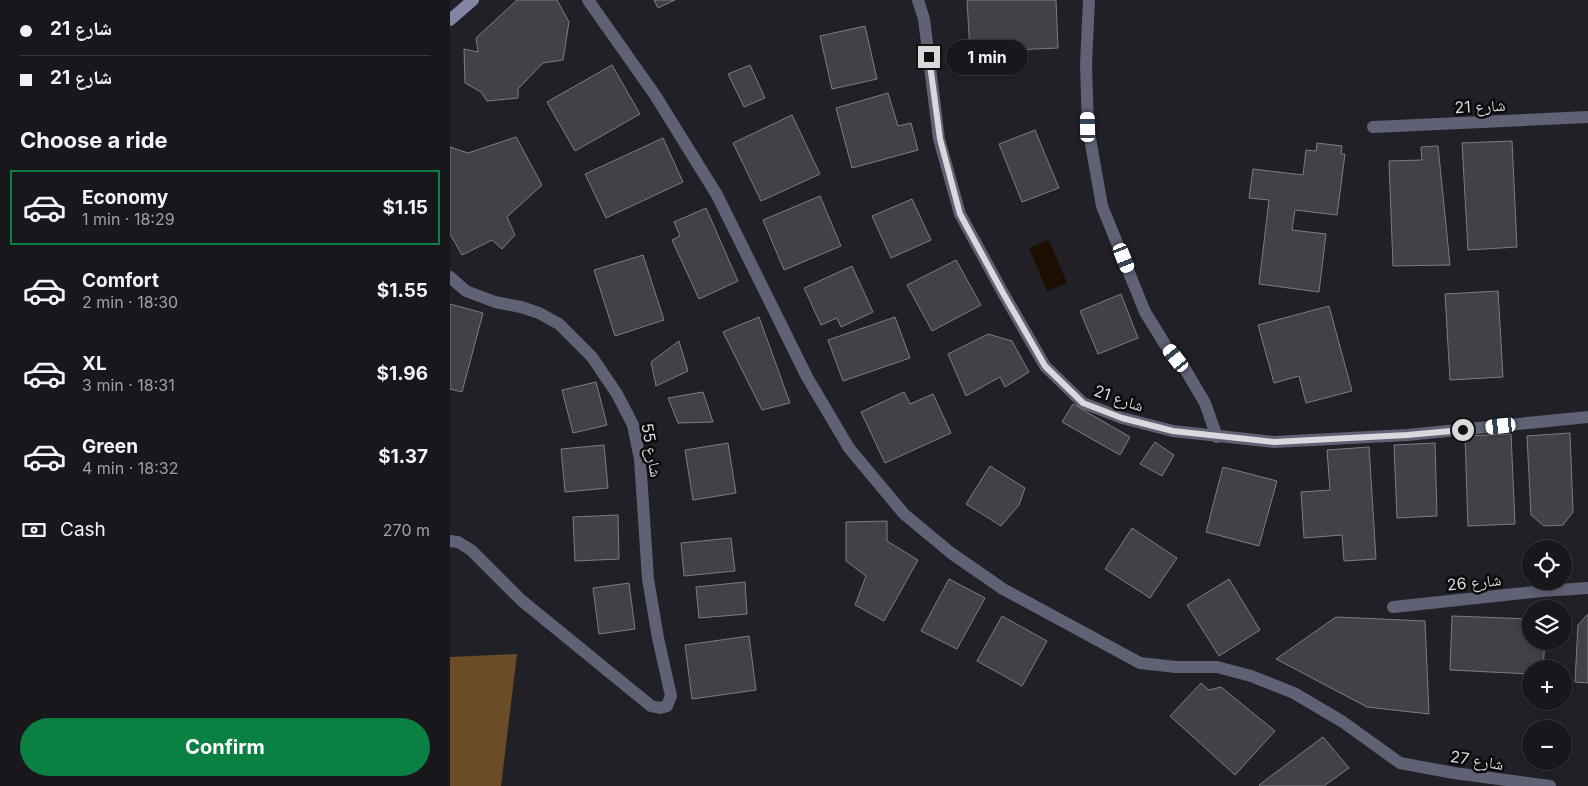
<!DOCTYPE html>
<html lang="en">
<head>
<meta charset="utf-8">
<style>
	body { margin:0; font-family:Inter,"Noto Naskh Arabic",sans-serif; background:#252529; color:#f1f3f6; height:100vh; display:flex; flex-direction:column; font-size:19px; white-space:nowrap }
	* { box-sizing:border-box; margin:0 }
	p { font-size:16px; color:#9fa0a3 }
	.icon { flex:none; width:28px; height:28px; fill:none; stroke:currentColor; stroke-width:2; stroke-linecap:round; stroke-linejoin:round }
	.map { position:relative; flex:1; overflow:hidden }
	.drawer { display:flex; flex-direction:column; background:#18181c; width:450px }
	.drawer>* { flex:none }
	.guide { display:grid; align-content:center; height:110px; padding:0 20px; background:#18181c }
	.controls { position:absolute; left:1072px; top:540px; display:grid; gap:10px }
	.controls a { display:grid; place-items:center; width:50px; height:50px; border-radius:50%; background:#18181c; box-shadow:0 2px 8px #0003,0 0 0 1px #36373b; font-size:25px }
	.end { position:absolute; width:22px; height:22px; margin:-11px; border:6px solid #d8d9dc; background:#111; box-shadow:0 0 0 2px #111 }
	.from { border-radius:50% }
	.bubble { position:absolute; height:35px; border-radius:18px; background:#18181c; box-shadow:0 2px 8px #0003,0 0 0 1px #36373b; font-size:16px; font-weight:700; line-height:35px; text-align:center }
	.car { position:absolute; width:15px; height:30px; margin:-15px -8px; border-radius:6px; box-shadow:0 0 4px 1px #0007; background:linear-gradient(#fff 24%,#345 0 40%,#fff 0 76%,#345 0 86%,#fff 0) }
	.guide b { display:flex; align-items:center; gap:18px; height:48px; font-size:19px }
	.guide b+b { border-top:1px solid #36373b }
	.guide i { width:12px; height:12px; background:#f1f3f6 }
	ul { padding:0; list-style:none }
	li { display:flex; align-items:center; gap:15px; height:75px; margin:0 10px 8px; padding:0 10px; border:2px solid transparent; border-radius:0px }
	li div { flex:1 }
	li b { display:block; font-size:19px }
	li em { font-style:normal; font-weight:700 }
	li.selected { border-color:#0b8043 }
	li>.icon { width:45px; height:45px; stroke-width:1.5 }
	h2 { padding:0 20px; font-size:22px; line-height:60px }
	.pay { display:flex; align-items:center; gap:12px; height:55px; padding:0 20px; font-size:19px }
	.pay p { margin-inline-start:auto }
	.button { display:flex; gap:10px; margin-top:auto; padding:10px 20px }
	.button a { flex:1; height:58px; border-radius:30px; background:#0b8043; color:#fff; font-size:20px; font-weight:700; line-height:58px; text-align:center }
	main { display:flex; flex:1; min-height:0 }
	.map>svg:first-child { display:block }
	.forest { fill:#6a4d27 }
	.water { fill:#1c0e00 }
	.building { fill:#414147; stroke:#7c7d83 }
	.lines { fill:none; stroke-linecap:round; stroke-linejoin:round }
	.street { stroke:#5f6174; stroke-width:12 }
	.secondary { stroke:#8285a3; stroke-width:12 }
	.route { stroke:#d8d9dc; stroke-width:6 }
	.labels { text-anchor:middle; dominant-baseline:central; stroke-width:5; stroke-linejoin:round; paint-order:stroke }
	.street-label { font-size:16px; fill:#d8d9dc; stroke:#0a0a0d }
</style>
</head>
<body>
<main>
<section class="drawer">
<div class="guide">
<b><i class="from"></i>شارع 21</b>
<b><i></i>شارع 21</b>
</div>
<h2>Choose a ride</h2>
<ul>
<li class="selected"><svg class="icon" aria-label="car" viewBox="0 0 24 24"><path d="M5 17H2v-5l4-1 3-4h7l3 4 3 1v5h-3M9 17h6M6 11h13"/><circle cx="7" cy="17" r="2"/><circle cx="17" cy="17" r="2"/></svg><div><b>Economy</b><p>1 min · 18:29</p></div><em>$1.15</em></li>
<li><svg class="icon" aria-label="car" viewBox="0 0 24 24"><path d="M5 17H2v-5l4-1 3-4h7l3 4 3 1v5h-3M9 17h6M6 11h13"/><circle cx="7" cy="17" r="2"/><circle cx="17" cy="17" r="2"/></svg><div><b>Comfort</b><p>2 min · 18:30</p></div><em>$1.55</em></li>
<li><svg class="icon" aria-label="car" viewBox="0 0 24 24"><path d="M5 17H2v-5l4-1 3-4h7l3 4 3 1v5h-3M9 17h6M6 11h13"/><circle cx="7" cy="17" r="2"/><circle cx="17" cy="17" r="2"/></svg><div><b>XL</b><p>3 min · 18:31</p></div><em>$1.96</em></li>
<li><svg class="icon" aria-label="car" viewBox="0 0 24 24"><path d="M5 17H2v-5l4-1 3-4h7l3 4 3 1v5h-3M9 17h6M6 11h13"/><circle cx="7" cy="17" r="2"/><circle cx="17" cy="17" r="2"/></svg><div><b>Green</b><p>4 min · 18:32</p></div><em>$1.37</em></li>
</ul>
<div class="pay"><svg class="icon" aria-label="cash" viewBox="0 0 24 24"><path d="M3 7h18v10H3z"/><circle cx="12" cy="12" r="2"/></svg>Cash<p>270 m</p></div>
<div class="button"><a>Confirm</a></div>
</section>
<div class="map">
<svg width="1138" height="786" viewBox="0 0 1138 786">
	<rect width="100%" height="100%" fill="#202026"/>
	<!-- forest -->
	<polygon class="forest" points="67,654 51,786 0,786 0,657"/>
	<!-- water -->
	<polygon class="water" points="599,240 617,283 597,291 579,248"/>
	<!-- building -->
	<g class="building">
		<polygon points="67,0 107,0 119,22 113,60 93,63 68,89 68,98 37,101 31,92 15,83 14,49 28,52 26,38"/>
		<polygon points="204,0 225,0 208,8"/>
		<polygon points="517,0 606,0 608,48 520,52"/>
		<polygon points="415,26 427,79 382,89 370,36"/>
		<polygon points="162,65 190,114 125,151 97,102"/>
		<polygon points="300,65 315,98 294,107 278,74"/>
		<polygon points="438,93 448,126 461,123 468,150 402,168 386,108"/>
		<polygon points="342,115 370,174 311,201 283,143"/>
		<polygon points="585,130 609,188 572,202 549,144"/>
		<polygon points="66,137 92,185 57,217 65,235 52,249 42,240 12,255 0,234 0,147 18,153"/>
		<polygon points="213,138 233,182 156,218 135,174"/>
		<polygon points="1062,141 1067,247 1018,250 1012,143"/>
		<polygon points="867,143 892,146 891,154 895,154 887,215 845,210 842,230 876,234 869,292 809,284 819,200 799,198 803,169 853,175 856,150 866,151"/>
		<polygon points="988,146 1000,265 943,266 939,161 972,160 971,147"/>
		<polygon points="370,196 391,246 334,270 313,220"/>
		<polygon points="462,199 481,240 441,258 422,216"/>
		<polygon points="256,208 288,281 249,299 222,240 230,236 224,222"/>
		<polygon points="193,255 214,320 165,336 144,270"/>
		<polygon points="506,260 531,305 482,331 457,285"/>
		<polygon points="402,266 423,312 391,327 387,318 371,325 354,288"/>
		<polygon points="1048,291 1053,377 1000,380 995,294"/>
		<polygon points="671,294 688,338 648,354 630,311"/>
		<polygon points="0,304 33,313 12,392 0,389"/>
		<polygon points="879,306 902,391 856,403 849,376 824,383 808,325"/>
		<polygon points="309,317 340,403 312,410 273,332"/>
		<polygon points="445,317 460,358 393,381 378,340"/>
		<polygon points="538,334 562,341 579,372 555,387 550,377 516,396 498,354"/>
		<polygon points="229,341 238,371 206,386 201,362"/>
		<polygon points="146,382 157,425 123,433 112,390"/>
		<polygon points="253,392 263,422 228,423 218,398"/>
		<polygon points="454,392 460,404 483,394 501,433 435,463 411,412"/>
		<polygon points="623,404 680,437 670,455 612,422"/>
		<polygon points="1120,433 1123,512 1113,525 1094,526 1081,515 1077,436"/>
		<polygon points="1061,434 1065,524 1018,526 1015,436"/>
		<polygon points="705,442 724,455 712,476 690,464"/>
		<polygon points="278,443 286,493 243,500 235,450"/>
		<polygon points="985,443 987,516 947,518 944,445"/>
		<polygon points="154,445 158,488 115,492 111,449"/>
		<polygon points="919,447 926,559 894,561 892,535 854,538 851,492 880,490 877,450"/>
		<polygon points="540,466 575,488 569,505 551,526 516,504"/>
		<polygon points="773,467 827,481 809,546 756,532"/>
		<polygon points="168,515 169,559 125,561 123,517"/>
		<polygon points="437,521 437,541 468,560 434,621 405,605 416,576 396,561 396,522"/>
		<polygon points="682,528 727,558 700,598 655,569"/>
		<polygon points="281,538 285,571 234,576 231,543"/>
		<polygon points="499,579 535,598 507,649 471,631"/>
		<polygon points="779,579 810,630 769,656 737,605"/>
		<polygon points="295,582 297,614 249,618 246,587"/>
		<polygon points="179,583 185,629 149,634 143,588"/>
		<polygon points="1138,614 1138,683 1125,682 1128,625"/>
		<polygon points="552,616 597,641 572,686 527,661"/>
		<polygon points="1002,616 1081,619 1081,641 1095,641 1093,669 1081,669 1081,674 1000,670"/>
		<polygon points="886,617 975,621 979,714 917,707 826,659"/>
		<polygon points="299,636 306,690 242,699 235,645"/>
		<polygon points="751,683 759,690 771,687 825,731 785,775 720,716"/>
		<polygon points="873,737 899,768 874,786 810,786 809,785"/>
	</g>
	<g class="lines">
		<!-- street -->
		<g class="street">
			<polyline points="138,0 205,95 267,195 357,377 399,448 454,514 501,553 553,589 690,663 726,667 767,667 801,676 844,693 893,722 950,763 1004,773 1100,786"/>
			<polyline points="468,0 474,19 489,139 510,214 553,293 595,366 633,403 672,418 723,431 824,442 957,435 1138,417"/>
			<polyline points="639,0 636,65 638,127 652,206 695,312 716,346 735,369 755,403 767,437"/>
			<polyline points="923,127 1138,117"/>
			<polyline points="0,277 16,291 45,302 71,307 89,313 109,324 142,357 167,394 183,425 190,459 198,579 208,638 221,696 217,706 210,708 201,706 71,600 21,550 8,542 0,541"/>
			<polyline points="943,607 1092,591 1138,588"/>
		</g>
		<!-- secondary -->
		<polyline class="secondary" points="0,20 23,0"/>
	</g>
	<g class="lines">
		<!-- route -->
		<polyline class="route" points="479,57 490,139 510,214 553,293 595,366 633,403 672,418 723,431 824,442 957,435 1013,430"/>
	</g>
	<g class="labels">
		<!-- street labels -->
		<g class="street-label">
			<text transform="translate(1030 106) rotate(-3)">شارع 21</text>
			<text transform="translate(669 398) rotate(19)">شارع 21</text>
			<text transform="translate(202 450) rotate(80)">شارع 55</text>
			<text transform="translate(1024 582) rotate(-6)">شارع 26</text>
			<text transform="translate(1027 760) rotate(9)">شارع 27</text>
		</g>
	</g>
</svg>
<div class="controls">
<a><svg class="icon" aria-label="locate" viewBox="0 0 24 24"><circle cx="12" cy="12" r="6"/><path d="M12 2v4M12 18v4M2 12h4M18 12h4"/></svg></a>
<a><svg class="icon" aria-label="layers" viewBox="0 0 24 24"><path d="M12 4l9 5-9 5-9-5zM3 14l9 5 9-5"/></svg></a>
<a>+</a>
<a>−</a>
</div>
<i class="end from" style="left:1013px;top:430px"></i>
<i class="end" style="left:479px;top:57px"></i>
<div class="bubble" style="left:496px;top:40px;width:82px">1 min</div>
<i class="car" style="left:638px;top:127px;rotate:359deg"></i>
<i class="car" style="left:674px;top:258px;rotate:158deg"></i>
<i class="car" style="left:726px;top:358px;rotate:322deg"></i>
<i class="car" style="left:1051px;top:426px;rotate:264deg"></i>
</div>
</main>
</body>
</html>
